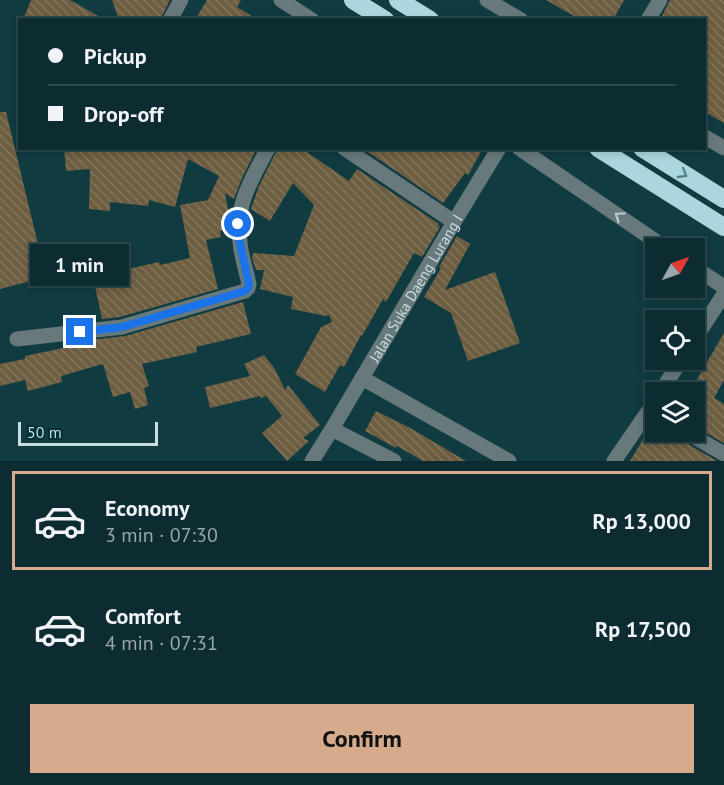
<!DOCTYPE html>
<html lang="en">
<head>
<meta charset="utf-8">
<style>
	body { margin:0; font-family:"PT Sans",sans-serif; background:#1a383d; color:#f1f3f6; height:100vh; display:flex; flex-direction:column; font-size:22px; white-space:nowrap }
	* { box-sizing:border-box; margin:0 }
	p { font-size:20px; color:#9aa7ab }
	.icon { flex:none; width:33px; height:33px; fill:none; stroke:currentColor; stroke-width:2; stroke-linecap:round; stroke-linejoin:round }
	.map { position:relative; height:461px; overflow:hidden }
	.details { display:flex; flex-direction:column; background:#0c2c31; flex:1 }
	.details>* { flex:none }
	.top-card { position:absolute; left:18px; top:18px; width:688px; height:132px; border-radius:0px; box-shadow:0 3px 9px #0003,0 0 0 2px #2c484d; display:grid; align-content:center; height:132px; padding:0 30px; background:#0c2c31 }
	.needle { width:39px; rotate:50deg }
	.tools { position:absolute; left:645px; top:238px; display:grid; gap:12px }
	.tools a { display:grid; place-items:center; width:60px; height:60px; border-radius:0px; background:#0c2c31; box-shadow:0 3px 9px #0003,0 0 0 2px #2c484d; font-size:30px }
	.scale { position:absolute; left:18px; bottom:15px; width:140px; box-sizing:border-box; padding-left:6px; border:3px solid #c7dde0; border-top:0; font-size:16px; line-height:21px; white-space:nowrap; color:#c7dde0; -webkit-text-stroke:4px #033136; paint-order:stroke }
	.end { position:absolute; width:27px; height:27px; margin:-14px; border:8px solid #1a73e8; background:#fff; box-shadow:0 0 0 3px #fff }
	.from { border-radius:50% }
	.bubble { position:absolute; height:42px; border-radius:0px; background:#0c2c31; box-shadow:0 3px 9px #0003,0 0 0 2px #2c484d; font-size:20px; font-weight:800; line-height:42px; text-align:center }
	.top-card b { display:flex; align-items:center; gap:21px; height:57px; font-size:22px }
	.top-card b+b { border-top:2px solid #2c484d }
	.top-card i { width:15px; height:15px; background:#f1f3f6 }
	ul { padding:10px 0 0; list-style:none }
	li { display:flex; align-items:center; gap:18px; height:99px; margin:0 12px 9px; padding:0 18px; border:3px solid transparent; border-radius:0px }
	li div { flex:1 }
	li b { display:block; font-size:22px }
	li em { font-style:normal; font-weight:800 }
	li.on { border-color:#d6ab8b }
	li>.icon { width:54px; height:54px; stroke-width:1.5 }
	.action { display:flex; gap:12px; margin-top:auto; padding:12px 30px }
	.action a { flex:1; height:69px; border-radius:0px; background:#d6ab8b; color:#111; font-size:24px; font-weight:800; line-height:69px; text-align:center }
	.map>svg:first-child { display:block }
	.building { fill:url(#building-back-hatch) }
	.lines { fill:none; stroke-linecap:round; stroke-linejoin:round }
	.minor { stroke:#67797b; stroke-width:15 }
	.highway { stroke:#aad7dd; stroke-width:18 }
	.oneway { stroke:#56848a }
	.oneway2 { stroke:#b4c9cc }
	.route { stroke:#1a73e8; stroke-width:8 }
	.labels { text-anchor:middle; dominant-baseline:central; stroke-width:4.5; stroke-linejoin:round; paint-order:stroke }
	.street-label { font-size:15px; fill:#c7dde0; stroke:#033136 }
</style>
</head>
<body>
<div class="map">
<svg width="724" height="461" viewBox="0 0 724 461">
	<defs>
		<pattern id="building-back-hatch" width="6" height="6" patternUnits="userSpaceOnUse" patternTransform="scale(1.5)"><rect width="6" height="6" fill="#6d5e41"/><path d="M-1 5l2 2M0 0l6 6M5-1l2 2" fill="none" stroke="#80755c"/></pattern>
	</defs>
	<rect width="100%" height="100%" fill="#103b41"/>
	<!-- building -->
	<g class="building">
		<polygon points="31,0 70,0 105,20 23,20"/>
		<polygon points="112,0 170,0 160,20 119,20"/>
		<polygon points="207,0 241,0 237,7 258,20 195,20"/>
		<polygon points="546,0 624,0 613,20 581,20"/>
		<polygon points="670,0 724,0 724,123 705,112 705,20 660,20"/>
		<polygon points="0,112 6,112 46,277 0,289"/>
		<polygon points="64,148 257,148 242,178 234,199 225,193 230,220 229,229 220,231 221,237 206,240 218,289 120,317 102,319 93,277 159,262 160,265 190,258 180,205 208,200 219,176 188,159 175,207 149,200 148,206 110,202 110,211 89,209 90,169 66,171"/>
		<polygon points="278,148 301,148 349,181 357,169 439,224 438,226 440,227 422,257 414,253 386,302 383,299 362,336 361,335 344,367 340,365 325,392 295,374 321,327 332,322 329,315 326,316 291,309 293,297 260,289 264,270 256,270 252,258 253,253 294,256 314,205 293,183 270,221 251,209 259,186"/>
		<polygon points="370,148 483,148 468,175 465,173 443,203 368,152"/>
		<polygon points="457,236 470,244 445,290 495,272 520,343 468,361 451,313 424,297 441,268 439,267"/>
		<polygon points="243,302 251,334 196,347 197,352 142,364 149,386 144,388 148,405 135,409 130,392 113,397 103,364 61,376 62,382 28,391 25,380 0,386 0,364 25,359 25,356 68,347 67,344 73,342 125,336"/>
		<polygon points="724,333 724,380 714,398 724,404 724,443 694,426 694,393 689,393"/>
		<polygon points="264,355 275,369 285,390 288,385 320,425 303,438 309,441 287,461 262,433 282,416 266,396 261,398 260,396 210,408 205,387 250,376 244,364"/>
		<polygon points="376,411 412,429 466,461 423,461 397,446 396,448 365,431"/>
		<polygon points="656,418 656,432 676,432 677,436 681,440 717,461 630,461"/>
	</g>
	<g class="lines">
		<!-- minor -->
		<g class="minor">
			<polyline points="281,0 312,20"/>
			<polyline points="487,0 521,20"/>
			<polyline points="170,20 181,0"/>
			<polyline points="648,20 660,0"/>
			<polyline points="705,137 724,148"/>
			<polyline points="344,148 454,222"/>
			<polyline points="519,148 667,249"/>
			<polyline points="694,267 724,287"/>
			<path d="M17 339 122 327 245 291 248 288 249 284C246 270 241 256 240 242 235 204 251 181 268 148"/>
			<polyline points="694,340 724,294"/>
			<polyline points="362,378 509,461"/>
			<polyline points="660,393 681,360"/>
			<path id="s1" d="M332 429 454 222 499 148"/>
			<polyline points="686,432 724,454"/>
			<polyline points="312,461 332,429 394,461"/>
			<polyline points="614,461 656,400"/>
		</g>
		<!-- highway -->
		<g class="highway">
			<polyline points="353,0 385,20"/>
			<polyline points="398,0 430,20"/>
			<polyline points="598,148 724,227"/>
			<polyline points="642,148 724,199"/>
		</g>
	</g>
	<!-- one-way arrows -->
	<defs><path id="oneway-chevron" d="M-2-3.5L2.5 0L-2 3.5" fill="none" stroke-width="1.6" stroke-linecap="round" stroke-linejoin="round" transform="scale(1.5)"/></defs>
	<use class="oneway" href="#oneway-chevron" transform="translate(683 174) rotate(31)"/>
	<use class="oneway2" href="#oneway-chevron" transform="translate(619 216) rotate(-146)"/>
	<g class="lines">
		<!-- route -->
		<polyline class="route" points="80,332 122,327 245,291 248,288 249,284 240,243 238,224"/>
	</g>
	<g class="labels">
		<!-- street labels -->
		<g class="street-label">
			<text stroke="none"><textPath href="#s1" startOffset="164">Jalan Suka Daeng Lurang I</textPath></text>
		</g>
	</g>
</svg>
<div class="tools">
<a><svg class="needle" viewBox="-14 -14 28 28"><path d="M0-13l5 13h-10z" fill="#e53935"/><path d="M0 13l5-13h-10z" fill="#9aa7ab"/></svg></a>
<a><svg class="icon" aria-label="locate" viewBox="0 0 24 24"><circle cx="12" cy="12" r="6"/><path d="M12 2v4M12 18v4M2 12h4M18 12h4"/></svg></a>
<a><svg class="icon" aria-label="layers" viewBox="0 0 24 24"><path d="M12 4l9 5-9 5-9-5zM3 14l9 5 9-5"/></svg></a>
</div>
<div class="scale">50 m</div>
<i class="end from" style="left:238px;top:224px"></i>
<i class="end" style="left:80px;top:332px"></i>
<div class="bubble" style="left:30px;top:244px;width:99px">1 min</div>
<div class="top-card">
<b><i class="from"></i>Pickup</b>
<b><i></i>Drop-off</b>
</div>
</div>
<section class="details">
<ul>
<li class="on"><svg class="icon" aria-label="car" viewBox="0 0 24 24"><path d="M5 17H2v-5l4-1 3-4h7l3 4 3 1v5h-3M9 17h6M6 11h13"/><circle cx="7" cy="17" r="2"/><circle cx="17" cy="17" r="2"/></svg><div><b>Economy</b><p>3 min · 07:30</p></div><em>Rp 13,000</em></li>
<li><svg class="icon" aria-label="car" viewBox="0 0 24 24"><path d="M5 17H2v-5l4-1 3-4h7l3 4 3 1v5h-3M9 17h6M6 11h13"/><circle cx="7" cy="17" r="2"/><circle cx="17" cy="17" r="2"/></svg><div><b>Comfort</b><p>4 min · 07:31</p></div><em>Rp 17,500</em></li>
</ul>
<div class="action"><a>Confirm</a></div>
</section>
</body>
</html>
